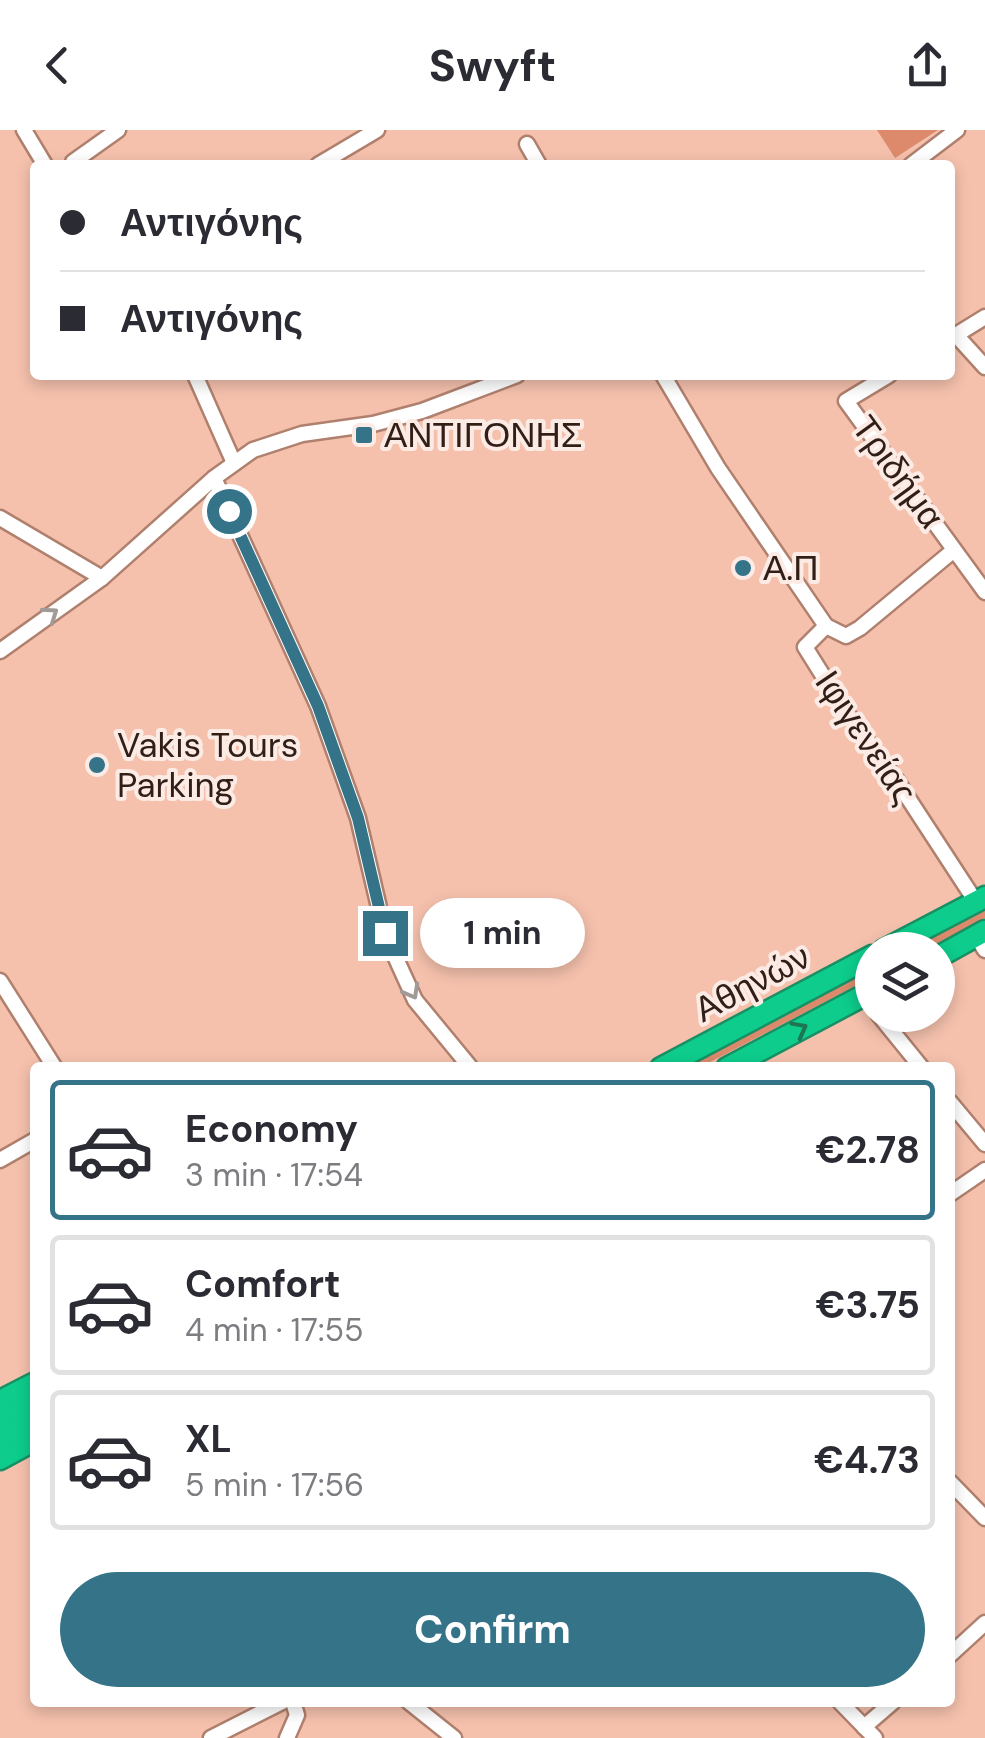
<!DOCTYPE html>
<html lang="en">
<head>
<meta charset="utf-8">
<style>
	body { margin:0; font-family:"DM Sans",sans-serif; background:#f2f2f3; color:#2b2b33; height:100vh; display:flex; flex-direction:column; font-size:38px; white-space:nowrap }
	* { box-sizing:border-box; margin:0 }
	p { font-size:32px; color:#7c7c81 }
	.icon { flex:none; width:55px; height:55px; fill:none; stroke:currentColor; stroke-width:2; stroke-linecap:round; stroke-linejoin:round }
	.map { position:relative; flex:1; overflow:hidden }
	.panel { position:absolute; left:30px; top:932px; width:925px; height:645px; display:flex; flex-direction:column; background:#fff; border-radius:10px; box-shadow:0 5px 15px #0003 }
	.panel>* { flex:none }
	.banner { position:absolute; left:30px; top:30px; width:925px; height:220px; border-radius:10px; box-shadow:0 5px 15px #0003; display:grid; align-content:center; height:220px; padding:0 30px; background:#fff }
	.fabs { position:absolute; left:855px; top:802px; display:grid; gap:20px }
	.fabs a { display:grid; place-items:center; width:100px; height:100px; border-radius:50%; background:#fff; box-shadow:0 5px 15px #0003; font-size:50px }
	.end { position:absolute; width:45px; height:45px; margin:-22px; border:12px solid #347388; background:#fff; box-shadow:0 0 0 5px #fff }
	.from { border-radius:50% }
	.bubble { position:absolute; height:70px; border-radius:35px; background:#fff; box-shadow:0 5px 15px #0003; font-size:32px; font-weight:700; line-height:70px; text-align:center }
	.banner b { display:flex; align-items:center; gap:35px; height:95px; font-size:38px }
	.banner b+b { border-top:2px solid #e1e1e2 }
	.banner i { width:25px; height:25px; background:#2b2b33 }
	ul { padding:18px 0 0; list-style:none }
	li { display:flex; align-items:center; gap:30px; height:140px; margin:0 20px 15px; padding:0 10px; border:5px solid #e1e1e2; border-radius:10px }
	li div { flex:1 }
	li b { display:block; font-size:38px }
	li em { font-style:normal; font-weight:700 }
	li.current { border-color:#347388 }
	li>.icon { width:90px; height:90px; stroke-width:1.5 }
	.button { display:flex; gap:20px; margin-top:auto; padding:20px 30px }
	.button a { flex:1; height:115px; border-radius:60px; background:#347388; color:#fff; font-size:40px; font-weight:700; line-height:115px; text-align:center }
	header { display:flex; justify-content:space-between; align-items:center; height:130px; padding:0 30px; background:#fff; font-size:45px; font-weight:700 }
	.map>svg:first-child { display:block }
	.grass { fill:#dc8a6b }
	.lines { fill:none; stroke-linecap:round; stroke-linejoin:round }
	.minor-casing { stroke:#b0806e; stroke-width:19 }
	.highway-casing { stroke:#1a8f63; stroke-width:25 }
	.minor { stroke:#fff; stroke-width:14 }
	.highway { stroke:#0dcc8c; stroke-width:20 }
	.oneway { stroke:#a29a97 }
	.oneway2 { stroke:#1f7552 }
	.route { stroke:#347388; stroke-width:12 }
	.poi-dot { fill:#347388; stroke:#fcebe5; stroke-width:4 }
	.labels { text-anchor:middle; dominant-baseline:central; stroke-width:8; stroke-linejoin:round; paint-order:stroke }
	.poi-label { font-size:35px; fill:#311e17; stroke:#fcebe5; text-anchor:start }
	.street-label { font-size:35px; fill:#311e17; stroke:#fcebe5 }
</style>
</head>
<body>
<header><svg class="icon" aria-label="back" viewBox="0 0 24 24"><path d="M15 5l-7 7 7 7"/></svg>Swyft<svg class="icon" aria-label="share" viewBox="0 0 24 24"><path d="M12 15V3M7 8l5-5 5 5M5 13v7h14v-7"/></svg></header>
<div class="map">
<svg width="985" height="1608" viewBox="0 0 985 1608">
	<rect width="100%" height="100%" fill="#f5c1ad"/>
	<!-- grass -->
	<g class="grass">
		<polygon points="877,0 938,0 895,28"/>
		<polygon points="985,776 985,788 924,820 902,820"/>
		<polygon points="872,836 872,847 701,937 688,938 744,903"/>
	</g>
	<g class="lines">
		<defs>
			<g id="minor">
				<polyline points="24,0 45,35"/>
				<polyline points="527,14 539,35"/>
				<polyline points="73,32 118,0"/>
				<polyline points="318,35 377,0"/>
				<polyline points="911,35 957,0"/>
				<polyline points="956,205 985,237"/>
				<polyline points="951,208 985,187"/>
				<polyline points="195,245 234,333"/>
				<polyline points="663,245 718,338 826,496 805,517 845,581 897,651 976,772"/>
				<polyline points="889,245 846,271 985,462"/>
				<polyline points="214,348 318,576 358,688 385,803 399,835 415,870 471,938"/>
				<polyline points="0,388 102,448"/>
				<polyline points="826,496 846,506 860,498 954,420"/>
				<polyline points="0,521 102,448 214,348 253,320 302,304 373,294 422,281 517,245"/>
				<polyline points="976,806 985,820"/>
				<polyline points="0,851 55,938"/>
				<polyline points="879,885 922,938"/>
				<polyline points="950,972 985,1014"/>
				<polyline points="0,1030 35,1010"/>
				<polyline points="950,1064 985,1040"/>
				<polyline points="950,1352 985,1388"/>
				<polyline points="950,1525 985,1493"/>
				<polyline points="409,1572 454,1608"/>
				<polyline points="840,1572 875,1608"/>
				<polyline points="864,1597 893,1572"/>
				<polyline points="211,1608 282,1572"/>
				<polyline points="287,1608 297,1585 293,1572"/>
			</g>
			<g id="highway">
				<polyline points="884,820 985,767"/>
				<polyline points="938,827 985,801"/>
				<polyline points="661,938 872,826"/>
				<polyline points="727,938 872,861"/>
				<polyline points="0,1271 35,1253"/>
				<polyline points="0,1290 35,1271"/>
				<polyline points="0,1311 35,1292"/>
				<polyline points="0,1329 35,1310"/>
			</g>
		</defs>
		<!-- minor casing -->
		<use href="#minor" class="minor-casing"/>
		<!-- highway casing -->
		<use href="#highway" class="highway-casing"/>
		<!-- minor -->
		<use href="#minor" class="minor"/>
		<!-- highway -->
		<use href="#highway" class="highway"/>
	</g>
	<!-- one-way arrows -->
	<defs><path id="oneway-chevron" d="M-2-3.5L2.5 0L-2 3.5" fill="none" stroke-width="1.6" stroke-linecap="round" stroke-linejoin="round" transform="scale(2.5)"/></defs>
	<g class="oneway">
		<use href="#oneway-chevron" transform="translate(51 484) rotate(-35)"/>
		<use href="#oneway-chevron" transform="translate(412 862) rotate(61)"/>
	</g>
	<use class="oneway2" href="#oneway-chevron" transform="translate(800 899) rotate(-28)"/>
	<g class="lines">
		<!-- route -->
		<polyline class="route" points="229,381 318,576 358,688 385,803"/>
	</g>
	<!-- markers -->
	<g class="poi-dot">
		<rect x="354" y="295" width="20" height="20" rx="5"/>
		<circle cx="743" cy="438" r="10"/>
		<circle cx="97" cy="635" r="10"/>
	</g>
	<g class="labels">
		<!-- poi labels -->
		<g class="poi-label">
			<text x="384" y="305">ΑΝΤΙΓΟΝΗΣ</text>
			<text x="763" y="438">Α.Π</text>
			<text x="117" y="615">Vakis Tours<tspan x="117" dy="40">Parking</tspan></text>
		</g>
		<!-- street labels -->
		<g class="street-label">
			<text transform="translate(898 342) rotate(54)">Τριδήμα</text>
			<text transform="translate(866 607) rotate(56)">Ιφιγενείας</text>
			<text transform="translate(752 853) rotate(-28)">Αθηνών</text>
		</g>
	</g>
</svg>
<div class="fabs">
<a><svg class="icon" aria-label="layers" viewBox="0 0 24 24"><path d="M12 4l9 5-9 5-9-5zM3 14l9 5 9-5"/></svg></a>
</div>
<i class="end from" style="left:229px;top:381px"></i>
<i class="end" style="left:385px;top:803px"></i>
<div class="bubble" style="left:420px;top:768px;width:165px">1 min</div>
<div class="banner">
<b><i class="from"></i>Αντιγόνης</b>
<b><i></i>Αντιγόνης</b>
</div>
<section class="panel">
<ul>
<li class="current"><svg class="icon" aria-label="car" viewBox="0 0 24 24"><path d="M5 17H2v-5l4-1 3-4h7l3 4 3 1v5h-3M9 17h6M6 11h13"/><circle cx="7" cy="17" r="2"/><circle cx="17" cy="17" r="2"/></svg><div><b>Economy</b><p>3 min · 17:54</p></div><em>€2.78</em></li>
<li><svg class="icon" aria-label="car" viewBox="0 0 24 24"><path d="M5 17H2v-5l4-1 3-4h7l3 4 3 1v5h-3M9 17h6M6 11h13"/><circle cx="7" cy="17" r="2"/><circle cx="17" cy="17" r="2"/></svg><div><b>Comfort</b><p>4 min · 17:55</p></div><em>€3.75</em></li>
<li><svg class="icon" aria-label="car" viewBox="0 0 24 24"><path d="M5 17H2v-5l4-1 3-4h7l3 4 3 1v5h-3M9 17h6M6 11h13"/><circle cx="7" cy="17" r="2"/><circle cx="17" cy="17" r="2"/></svg><div><b>XL</b><p>5 min · 17:56</p></div><em>€4.73</em></li>
</ul>
<div class="button"><a>Confirm</a></div>
</section>
</div>
</body>
</html>
